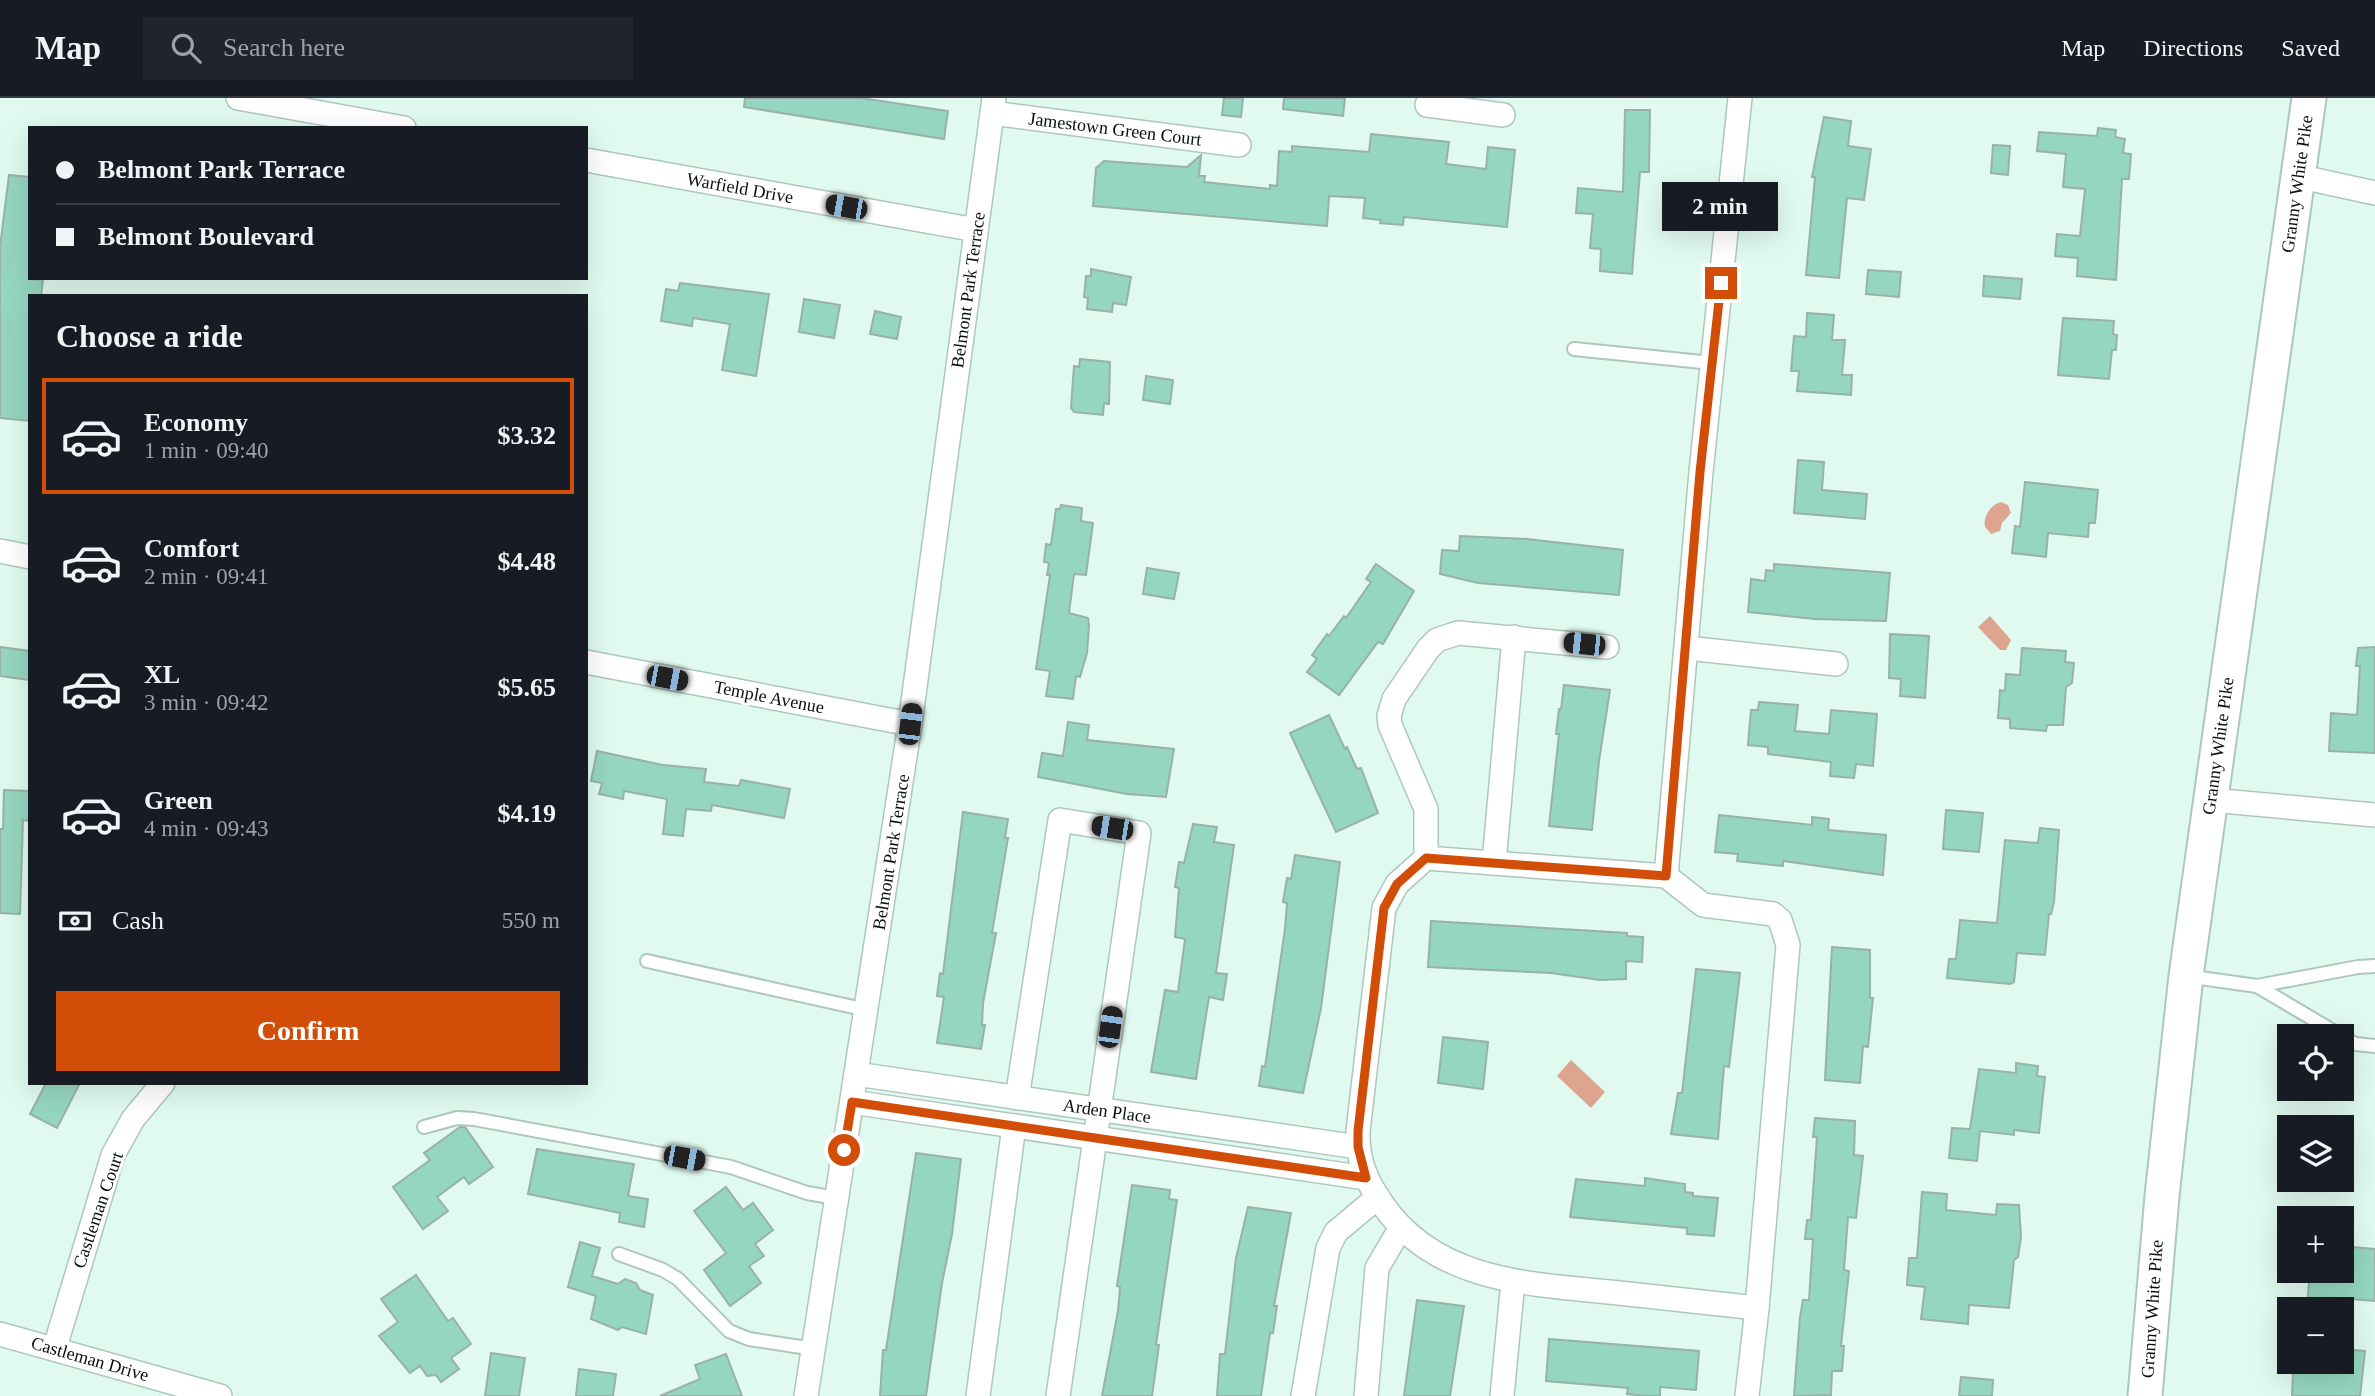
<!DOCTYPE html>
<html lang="en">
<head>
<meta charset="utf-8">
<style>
	body { margin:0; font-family:Georgia,serif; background:#20242c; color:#f1f3f6; height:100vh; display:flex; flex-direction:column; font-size:26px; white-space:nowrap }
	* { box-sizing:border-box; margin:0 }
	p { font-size:23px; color:#9ea1a6 }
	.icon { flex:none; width:38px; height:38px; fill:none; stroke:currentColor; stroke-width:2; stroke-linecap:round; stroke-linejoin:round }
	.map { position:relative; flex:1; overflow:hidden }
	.side { position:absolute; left:28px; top:196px; width:560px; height:791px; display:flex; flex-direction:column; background:#171b24; border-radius:0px; box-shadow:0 7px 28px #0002 }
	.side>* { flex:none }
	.hud { position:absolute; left:28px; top:28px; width:560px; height:154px; border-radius:0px; box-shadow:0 7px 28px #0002; display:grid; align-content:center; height:154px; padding:0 28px; background:#171b24 }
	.tools { position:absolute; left:2277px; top:926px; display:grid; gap:14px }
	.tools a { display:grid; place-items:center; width:77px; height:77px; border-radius:0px; background:#171b24; box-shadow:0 7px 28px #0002; font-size:35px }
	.end { position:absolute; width:32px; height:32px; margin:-16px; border:9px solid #d24d08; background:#fff; box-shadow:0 0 0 4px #fff }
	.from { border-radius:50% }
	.bubble { position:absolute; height:49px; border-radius:0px; background:#171b24; box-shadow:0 7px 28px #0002; font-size:23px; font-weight:600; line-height:49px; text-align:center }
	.car { position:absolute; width:21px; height:42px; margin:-21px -10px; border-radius:9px; box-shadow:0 0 5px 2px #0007; background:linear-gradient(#222 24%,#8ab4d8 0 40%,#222 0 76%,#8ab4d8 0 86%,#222 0) }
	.hud b { display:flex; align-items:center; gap:24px; height:66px; font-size:26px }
	.hud b+b { border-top:2px solid #363941 }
	.hud i { width:18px; height:18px; background:#f1f3f6 }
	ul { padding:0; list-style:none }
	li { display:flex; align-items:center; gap:21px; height:116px; margin:0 14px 10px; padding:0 14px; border:4px solid transparent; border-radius:0px }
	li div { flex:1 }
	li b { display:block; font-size:26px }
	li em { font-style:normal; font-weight:600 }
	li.on { border-color:#d24d08 }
	li>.icon { width:63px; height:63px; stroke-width:1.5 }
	h2 { padding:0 28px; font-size:32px; line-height:84px }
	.pay { display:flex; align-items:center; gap:18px; height:77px; padding:0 28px; font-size:26px }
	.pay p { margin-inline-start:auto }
	.button { display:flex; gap:14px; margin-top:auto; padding:14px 28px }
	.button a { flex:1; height:80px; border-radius:0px; background:#d24d08; color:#fff; font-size:28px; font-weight:600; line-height:80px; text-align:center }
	header { display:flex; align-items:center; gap:42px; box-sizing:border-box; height:98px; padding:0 35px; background:#171b24; border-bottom:2px solid #363941 }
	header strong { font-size:33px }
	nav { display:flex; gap:38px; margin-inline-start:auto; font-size:24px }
	.search { width:490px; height:63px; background:#20242c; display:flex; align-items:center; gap:18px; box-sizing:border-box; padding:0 24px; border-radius:0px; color:#9ea1a6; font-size:26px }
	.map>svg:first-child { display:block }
	.water { fill:#dda590 }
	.building { fill:#95d6c0; stroke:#99b1a8; stroke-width:2 }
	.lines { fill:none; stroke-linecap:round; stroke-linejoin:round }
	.lane-casing { stroke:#aec7bd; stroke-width:16 }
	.street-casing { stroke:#aec7bd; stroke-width:26 }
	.secondary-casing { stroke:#aec7bd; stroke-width:37 }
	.lane { stroke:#fff; stroke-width:12 }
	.street { stroke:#fff; stroke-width:23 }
	.secondary { stroke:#fff; stroke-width:33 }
	.route { stroke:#d24d08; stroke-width:9 }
	.labels { text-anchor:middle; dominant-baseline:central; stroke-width:6; stroke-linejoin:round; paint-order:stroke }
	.street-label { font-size:18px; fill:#070f0c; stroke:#fff }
</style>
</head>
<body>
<header>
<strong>Map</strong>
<div class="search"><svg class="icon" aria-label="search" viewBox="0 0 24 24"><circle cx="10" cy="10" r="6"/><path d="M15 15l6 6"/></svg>Search here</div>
<nav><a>Map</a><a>Directions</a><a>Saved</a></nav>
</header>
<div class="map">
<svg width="2375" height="1298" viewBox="0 0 2375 1298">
	<rect width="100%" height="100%" fill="#e0faf0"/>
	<!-- water -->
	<g class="water">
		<path d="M2001 404 2008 407 2011 415 2002 425 2000 433 1991 436 1985 429C1983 419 1990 407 2001 404Z"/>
		<polygon points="1990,518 2011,542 2006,552 2000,552 1978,529"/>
		<polygon points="1571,962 1605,994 1591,1010 1557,978"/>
	</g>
	<!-- building -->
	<g class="building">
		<polygon points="745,0 861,0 948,13 944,41 744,9"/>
		<polygon points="1224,0 1243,0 1241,19 1222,17"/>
		<polygon points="1284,0 1345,0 1343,18 1283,11"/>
		<polygon points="1625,12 1650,12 1649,74 1640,74 1632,176 1600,173 1601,151 1590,150 1593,116 1576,115 1578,90 1623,94"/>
		<polygon points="1824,19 1851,23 1848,48 1871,51 1864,102 1847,100 1839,180 1806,177 1815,79 1812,79"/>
		<polygon points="2098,30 2116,32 2115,39 2125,41 2123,55 2131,56 2129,81 2122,81 2116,182 2077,178 2078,160 2055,158 2057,136 2080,138 2085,91 2063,89 2066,56 2037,53 2039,34 2097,38"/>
		<polygon points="1371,36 1449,44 1446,66 1486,71 1488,49 1515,52 1507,129 1404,119 1403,127 1380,125 1381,122 1363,120 1365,100 1329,98 1327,128 1093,108 1096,70 1104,63 1187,69 1201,57 1199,78 1205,78 1204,84 1270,91 1270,87 1277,88 1279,53 1292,54 1292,48 1369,54"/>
		<polygon points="1993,47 2010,48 2008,77 1991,75"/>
		<polygon points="9,77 30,79 30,181 43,182 41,198 30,198 30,323 0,320 0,149"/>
		<polygon points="1091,171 1131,179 1126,207 1113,205 1112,214 1087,211 1088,200 1084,199 1086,178 1091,178"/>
		<polygon points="1868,172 1901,174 1899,199 1866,196"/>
		<polygon points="1984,178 2022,181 2020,201 1983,198"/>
		<polygon points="680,185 769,196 756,278 722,272 730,226 693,220 692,228 661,223 666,191 678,193"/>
		<polygon points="804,201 840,207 834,240 799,234"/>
		<polygon points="875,213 901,219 897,241 870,236"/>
		<polygon points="1807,215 1834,217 1832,242 1845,242 1842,277 1852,277 1851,297 1797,293 1799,273 1791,273 1794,238 1806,239"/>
		<polygon points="2063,220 2114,223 2113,236 2117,237 2116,252 2112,252 2109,281 2058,277"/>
		<polygon points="1080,261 1110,264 1109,306 1104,305 1103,317 1074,314 1071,310 1074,268 1079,269"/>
		<polygon points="1146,278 1173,282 1170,306 1143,302"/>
		<polygon points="1798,362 1824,364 1822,392 1867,396 1865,421 1794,415"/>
		<polygon points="2025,384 2098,392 2095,425 2089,425 2088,439 2048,435 2046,459 2012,455 2015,428 2020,429"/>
		<polygon points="1061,407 1082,410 1081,423 1093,425 1086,477 1074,476 1069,515 1088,520 1089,528 1087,555 1080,579 1076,578 1073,601 1046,598 1050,573 1036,571 1050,477 1047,477 1049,465 1044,464 1046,446 1051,447 1056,411 1060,411"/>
		<polygon points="1460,438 1527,441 1623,452 1619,497 1478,485 1440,476 1442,452 1459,453"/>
		<polygon points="1376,466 1414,493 1383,546 1378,544 1339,597 1307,574 1317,561 1312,557 1327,536 1329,538 1344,518 1346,520 1371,484 1366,481"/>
		<polygon points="1774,466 1890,475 1886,523 1815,521 1748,514 1751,481 1765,483 1766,472 1774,473"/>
		<polygon points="1147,470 1179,475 1174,501 1143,496"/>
		<polygon points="1890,536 1929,538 1925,600 1900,598 1901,581 1889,580"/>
		<polygon points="0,549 30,553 30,582 0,578"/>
		<polygon points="2375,549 2375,655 2329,653 2331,615 2357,617 2360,568 2356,568 2358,550"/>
		<polygon points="2022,550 2066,553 2065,564 2074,565 2072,585 2066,589 2063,627 2047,627 2046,633 2010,630 2010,621 1998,620 2000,592 2005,593 2006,576 2020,577"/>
		<polygon points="1564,587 1610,592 1599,663 1592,732 1549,728 1559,636 1556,636 1559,611 1561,611"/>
		<polygon points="1759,604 1798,607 1795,633 1829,636 1831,612 1877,616 1873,668 1856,666 1854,680 1830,678 1831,664 1768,656 1768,649 1748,647 1751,612 1758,612"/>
		<polygon points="1329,617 1345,651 1347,649 1357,671 1361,670 1378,715 1336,734 1290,635"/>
		<polygon points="1068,624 1089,627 1087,642 1174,651 1166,699 1127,696 1038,679 1042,655 1063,658"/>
		<polygon points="597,653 663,667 706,671 704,684 739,688 741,682 790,691 784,720 712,707 711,713 686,711 683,738 663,736 667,701 624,693 623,701 599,696 602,685 591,683"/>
		<polygon points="4,692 30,693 30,723 23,722 20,816 0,815 0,731 3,731"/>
		<polygon points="1946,712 1983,715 1979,754 1943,751"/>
		<polygon points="963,714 1008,721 1005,740 1008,740 992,835 996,835 983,905 982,927 985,927 981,951 937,945 944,899 937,898 940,875 943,876"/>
		<polygon points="1719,717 1812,727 1812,719 1829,721 1828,732 1886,737 1883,777 1783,763 1783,768 1737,763 1738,756 1715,754"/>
		<polygon points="1193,726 1217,729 1214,744 1234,747 1216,875 1227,876 1223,902 1209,899 1196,981 1151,974 1165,892 1178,894 1185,841 1175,839 1179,790 1175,789 1179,764 1184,765"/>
		<polygon points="2040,730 2059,732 2054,804 2051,816 2049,816 2045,857 2017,855 2014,884 2010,886 1947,880 1949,861 1956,861 1960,822 1997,825 2005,742 2038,745"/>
		<polygon points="1295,757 1340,764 1321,910 1303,995 1259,988 1262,968 1265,969 1285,831 1287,805 1283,804 1287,780 1291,781"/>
		<polygon points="1431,823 1627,835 1627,838 1643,839 1642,864 1626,863 1626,881 1600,882 1551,875 1428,869"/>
		<polygon points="1832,849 1870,852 1870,900 1873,900 1868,949 1863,948 1860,985 1825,982"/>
		<polygon points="1696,871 1740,875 1729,969 1724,968 1718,1041 1671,1036 1678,995 1682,995"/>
		<polygon points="1443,939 1488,944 1483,991 1438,985"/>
		<polygon points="2016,965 2038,968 2037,978 2045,979 2039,1035 2014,1032 2014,1037 1980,1033 1977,1063 1949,1060 1952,1030 1970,1031 1979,971 2016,975"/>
		<polygon points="46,985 80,985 57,1030 30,1016"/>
		<polygon points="1815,1020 1855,1023 1854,1057 1863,1058 1856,1120 1848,1119 1844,1172 1849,1173 1841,1248 1844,1248 1842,1273 1832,1273 1831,1297 1794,1298 1800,1219 1803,1202 1809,1202 1813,1141 1805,1141 1807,1122 1811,1122 1817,1039 1813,1039"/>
		<polygon points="460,1029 465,1029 493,1069 469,1086 464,1079 437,1099 448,1113 423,1131 393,1089 430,1062 424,1055"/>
		<polygon points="537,1051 634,1066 628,1098 648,1101 644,1129 619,1124 620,1115 528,1096"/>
		<polygon points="916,1055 961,1061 952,1136 942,1185 926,1298 880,1298 883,1252 886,1252"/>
		<polygon points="1645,1080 1685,1086 1685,1094 1693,1095 1693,1098 1718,1100 1714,1138 1687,1136 1687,1130 1570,1119 1576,1081 1645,1088"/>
		<polygon points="1132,1087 1170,1092 1169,1101 1177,1102 1156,1247 1159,1247 1152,1298 1102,1298 1118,1213 1120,1189 1117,1188"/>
		<polygon points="726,1089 743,1112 753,1105 773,1132 755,1146 764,1158 749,1168 761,1185 730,1208 704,1172 726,1155 694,1113"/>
		<polygon points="1922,1094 1947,1096 1946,1112 1996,1117 1997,1106 2019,1107 2021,1139 2018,1159 2014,1162 2009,1210 1969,1207 1968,1226 1921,1221 1925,1189 1907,1187 1909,1160 1917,1160"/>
		<polygon points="1248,1109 1291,1115 1274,1208 1277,1208 1273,1235 1270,1235 1261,1298 1217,1298 1220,1256 1225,1256 1236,1160"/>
		<polygon points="580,1144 600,1150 592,1178 618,1186 625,1181 636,1185 640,1192 653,1197 646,1236 622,1229 618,1232 591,1221 596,1198 568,1189"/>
		<polygon points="2342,1148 2375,1151 2375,1203 2338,1200 2338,1211 2307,1209 2310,1172 2342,1172"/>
		<polygon points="416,1177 448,1223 453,1220 471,1246 451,1260 459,1271 441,1284 436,1277 427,1278 420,1268 410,1275 379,1238 398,1224 381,1201"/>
		<polygon points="1417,1202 1464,1208 1450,1298 1404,1298"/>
		<polygon points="1549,1241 1699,1253 1696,1292 1660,1289 1660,1298 1645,1298 1627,1296 1628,1290 1546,1283"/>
		<polygon points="2342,1251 2365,1253 2360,1298 2292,1298 2293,1275 2297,1272 2297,1264 2342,1264"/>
		<polygon points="491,1255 525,1260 519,1298 485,1298"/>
		<polygon points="726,1256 742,1298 660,1298 700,1281 695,1267"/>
		<polygon points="579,1271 616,1276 613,1298 576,1298"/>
		<polygon points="1961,1279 1993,1282 1992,1298 1959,1298"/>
	</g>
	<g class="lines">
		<defs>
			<g id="lane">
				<polyline points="1574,251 1712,265"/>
				<polyline points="647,863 867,912"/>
				<polyline points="2186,878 2257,888 2358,869 2375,868"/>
				<polyline points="2257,888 2355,946 2375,948"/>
				<polyline points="424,1029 457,1020 474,1021 731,1069 807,1095 836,1100"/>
				<polyline points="619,1156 663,1172 678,1181 729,1233 749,1241 814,1251"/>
			</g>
			<g id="street">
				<polyline points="238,0 404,30"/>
				<polyline points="1427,7 1503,17"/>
				<polyline points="992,15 1239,47"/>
				<polyline points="586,62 976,132"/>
				<polyline points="2297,78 2375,95"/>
				<polyline points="0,453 30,459"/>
				<polyline points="1687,550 1836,566"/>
				<polyline points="586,564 910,626"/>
				<polyline points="2211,702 2375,717"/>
				<path d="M1426 760 1666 778 1703 807 1773 816 1780 822 1788 847 1757 1210C1711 1205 1665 1200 1619 1195 1532 1186 1437 1185 1383 1107 1366 1083 1357 1062 1358 1033L1384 810 1397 786 1426 760V711L1390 627 1389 618 1394 601 1428 551 1437 542 1458 535 1607 549"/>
				<polyline points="1494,765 1514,539"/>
				<polyline points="1666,778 1701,374 1740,0"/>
				<polyline points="856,976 1358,1049"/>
				<polyline points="1017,1000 1060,722 1139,735 1058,1298"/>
				<polyline points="852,1004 1366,1080"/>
				<polyline points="0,1236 220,1298"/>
				<polyline points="55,1249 113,1057 133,1021 163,985"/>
				<polyline points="806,1298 910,626 994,0"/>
				<polyline points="978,1298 1014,1028"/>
				<polyline points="1303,1298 1328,1150 1336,1134 1378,1099"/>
				<polyline points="1366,1298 1377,1170 1400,1131"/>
				<polyline points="1502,1298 1513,1183"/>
				<polyline points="1747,1298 1757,1210"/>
			</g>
			<polyline id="secondary" points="2145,1298 2162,1098 2186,878 2309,0"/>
		</defs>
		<!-- lane casing -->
		<use href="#lane" class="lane-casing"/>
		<!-- street casing -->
		<use href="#street" class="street-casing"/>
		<!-- secondary casing -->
		<use href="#secondary" class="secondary-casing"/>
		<!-- lane -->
		<use href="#lane" class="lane"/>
		<!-- street -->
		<use href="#street" class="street"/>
		<!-- secondary -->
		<use href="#secondary" class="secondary"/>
	</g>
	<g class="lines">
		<!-- route -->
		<polyline class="route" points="844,1052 852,1004 1366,1080 1358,1049 1358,1033 1384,810 1397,786 1426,760 1666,778 1700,374 1721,185"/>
	</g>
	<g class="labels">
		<!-- street labels -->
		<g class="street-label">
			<text transform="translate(1115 31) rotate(7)">Jamestown Green Court</text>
			<text transform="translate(2297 86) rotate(-82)">Granny White Pike</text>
			<text transform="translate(740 90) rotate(10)">Warfield Drive</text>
			<text transform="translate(968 192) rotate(-82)">Belmont Park Terrace</text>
			<text transform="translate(769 599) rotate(11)">Temple Avenue</text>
			<text transform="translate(2218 648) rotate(-82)">Granny White Pike</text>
			<text transform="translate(891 754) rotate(-81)">Belmont Park Terrace</text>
			<text transform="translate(1107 1013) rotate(8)">Arden Place</text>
			<text transform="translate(98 1112) rotate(-71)">Castleman Court</text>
			<text transform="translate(2152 1211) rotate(-86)">Granny White Pike</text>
			<text transform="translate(90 1261) rotate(16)">Castleman Drive</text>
		</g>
	</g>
</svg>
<div class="tools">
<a><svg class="icon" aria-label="locate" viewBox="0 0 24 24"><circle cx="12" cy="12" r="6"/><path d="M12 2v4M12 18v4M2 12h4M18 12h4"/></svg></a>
<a><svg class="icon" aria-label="layers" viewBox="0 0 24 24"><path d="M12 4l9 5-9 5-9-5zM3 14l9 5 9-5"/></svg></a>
<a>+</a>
<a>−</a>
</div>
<i class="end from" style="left:844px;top:1052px"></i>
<i class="end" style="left:1721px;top:185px"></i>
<div class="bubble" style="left:1662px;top:84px;width:116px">2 min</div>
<i class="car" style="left:846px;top:109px;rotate:280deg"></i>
<i class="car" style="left:1584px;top:546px;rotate:276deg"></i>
<i class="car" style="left:667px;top:580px;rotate:101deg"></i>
<i class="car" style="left:910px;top:626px;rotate:7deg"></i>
<i class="car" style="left:1112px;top:730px;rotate:279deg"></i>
<i class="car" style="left:1110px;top:929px;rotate:8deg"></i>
<i class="car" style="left:684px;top:1060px;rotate:101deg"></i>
<div class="hud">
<b><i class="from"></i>Belmont Park Terrace</b>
<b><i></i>Belmont Boulevard</b>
</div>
<section class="side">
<h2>Choose a ride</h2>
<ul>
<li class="on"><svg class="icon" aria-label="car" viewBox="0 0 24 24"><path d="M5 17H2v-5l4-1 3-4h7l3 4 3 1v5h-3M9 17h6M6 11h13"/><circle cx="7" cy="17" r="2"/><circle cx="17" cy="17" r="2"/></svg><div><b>Economy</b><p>1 min · 09:40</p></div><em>$3.32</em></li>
<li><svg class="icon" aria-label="car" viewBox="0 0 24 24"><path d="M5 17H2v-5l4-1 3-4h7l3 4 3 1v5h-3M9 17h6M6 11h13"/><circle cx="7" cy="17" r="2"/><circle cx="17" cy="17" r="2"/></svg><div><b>Comfort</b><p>2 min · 09:41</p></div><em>$4.48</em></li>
<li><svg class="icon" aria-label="car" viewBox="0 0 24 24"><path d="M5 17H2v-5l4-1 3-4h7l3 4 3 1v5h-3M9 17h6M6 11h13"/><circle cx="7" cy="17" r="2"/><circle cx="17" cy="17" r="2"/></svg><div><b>XL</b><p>3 min · 09:42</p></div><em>$5.65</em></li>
<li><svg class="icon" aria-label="car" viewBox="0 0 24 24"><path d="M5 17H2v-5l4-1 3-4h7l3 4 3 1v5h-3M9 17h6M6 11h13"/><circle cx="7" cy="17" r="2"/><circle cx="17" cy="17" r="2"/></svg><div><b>Green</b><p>4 min · 09:43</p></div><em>$4.19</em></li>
</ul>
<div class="pay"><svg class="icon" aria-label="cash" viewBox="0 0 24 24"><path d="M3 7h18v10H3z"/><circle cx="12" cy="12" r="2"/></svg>Cash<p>550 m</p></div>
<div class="button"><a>Confirm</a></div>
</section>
</div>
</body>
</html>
